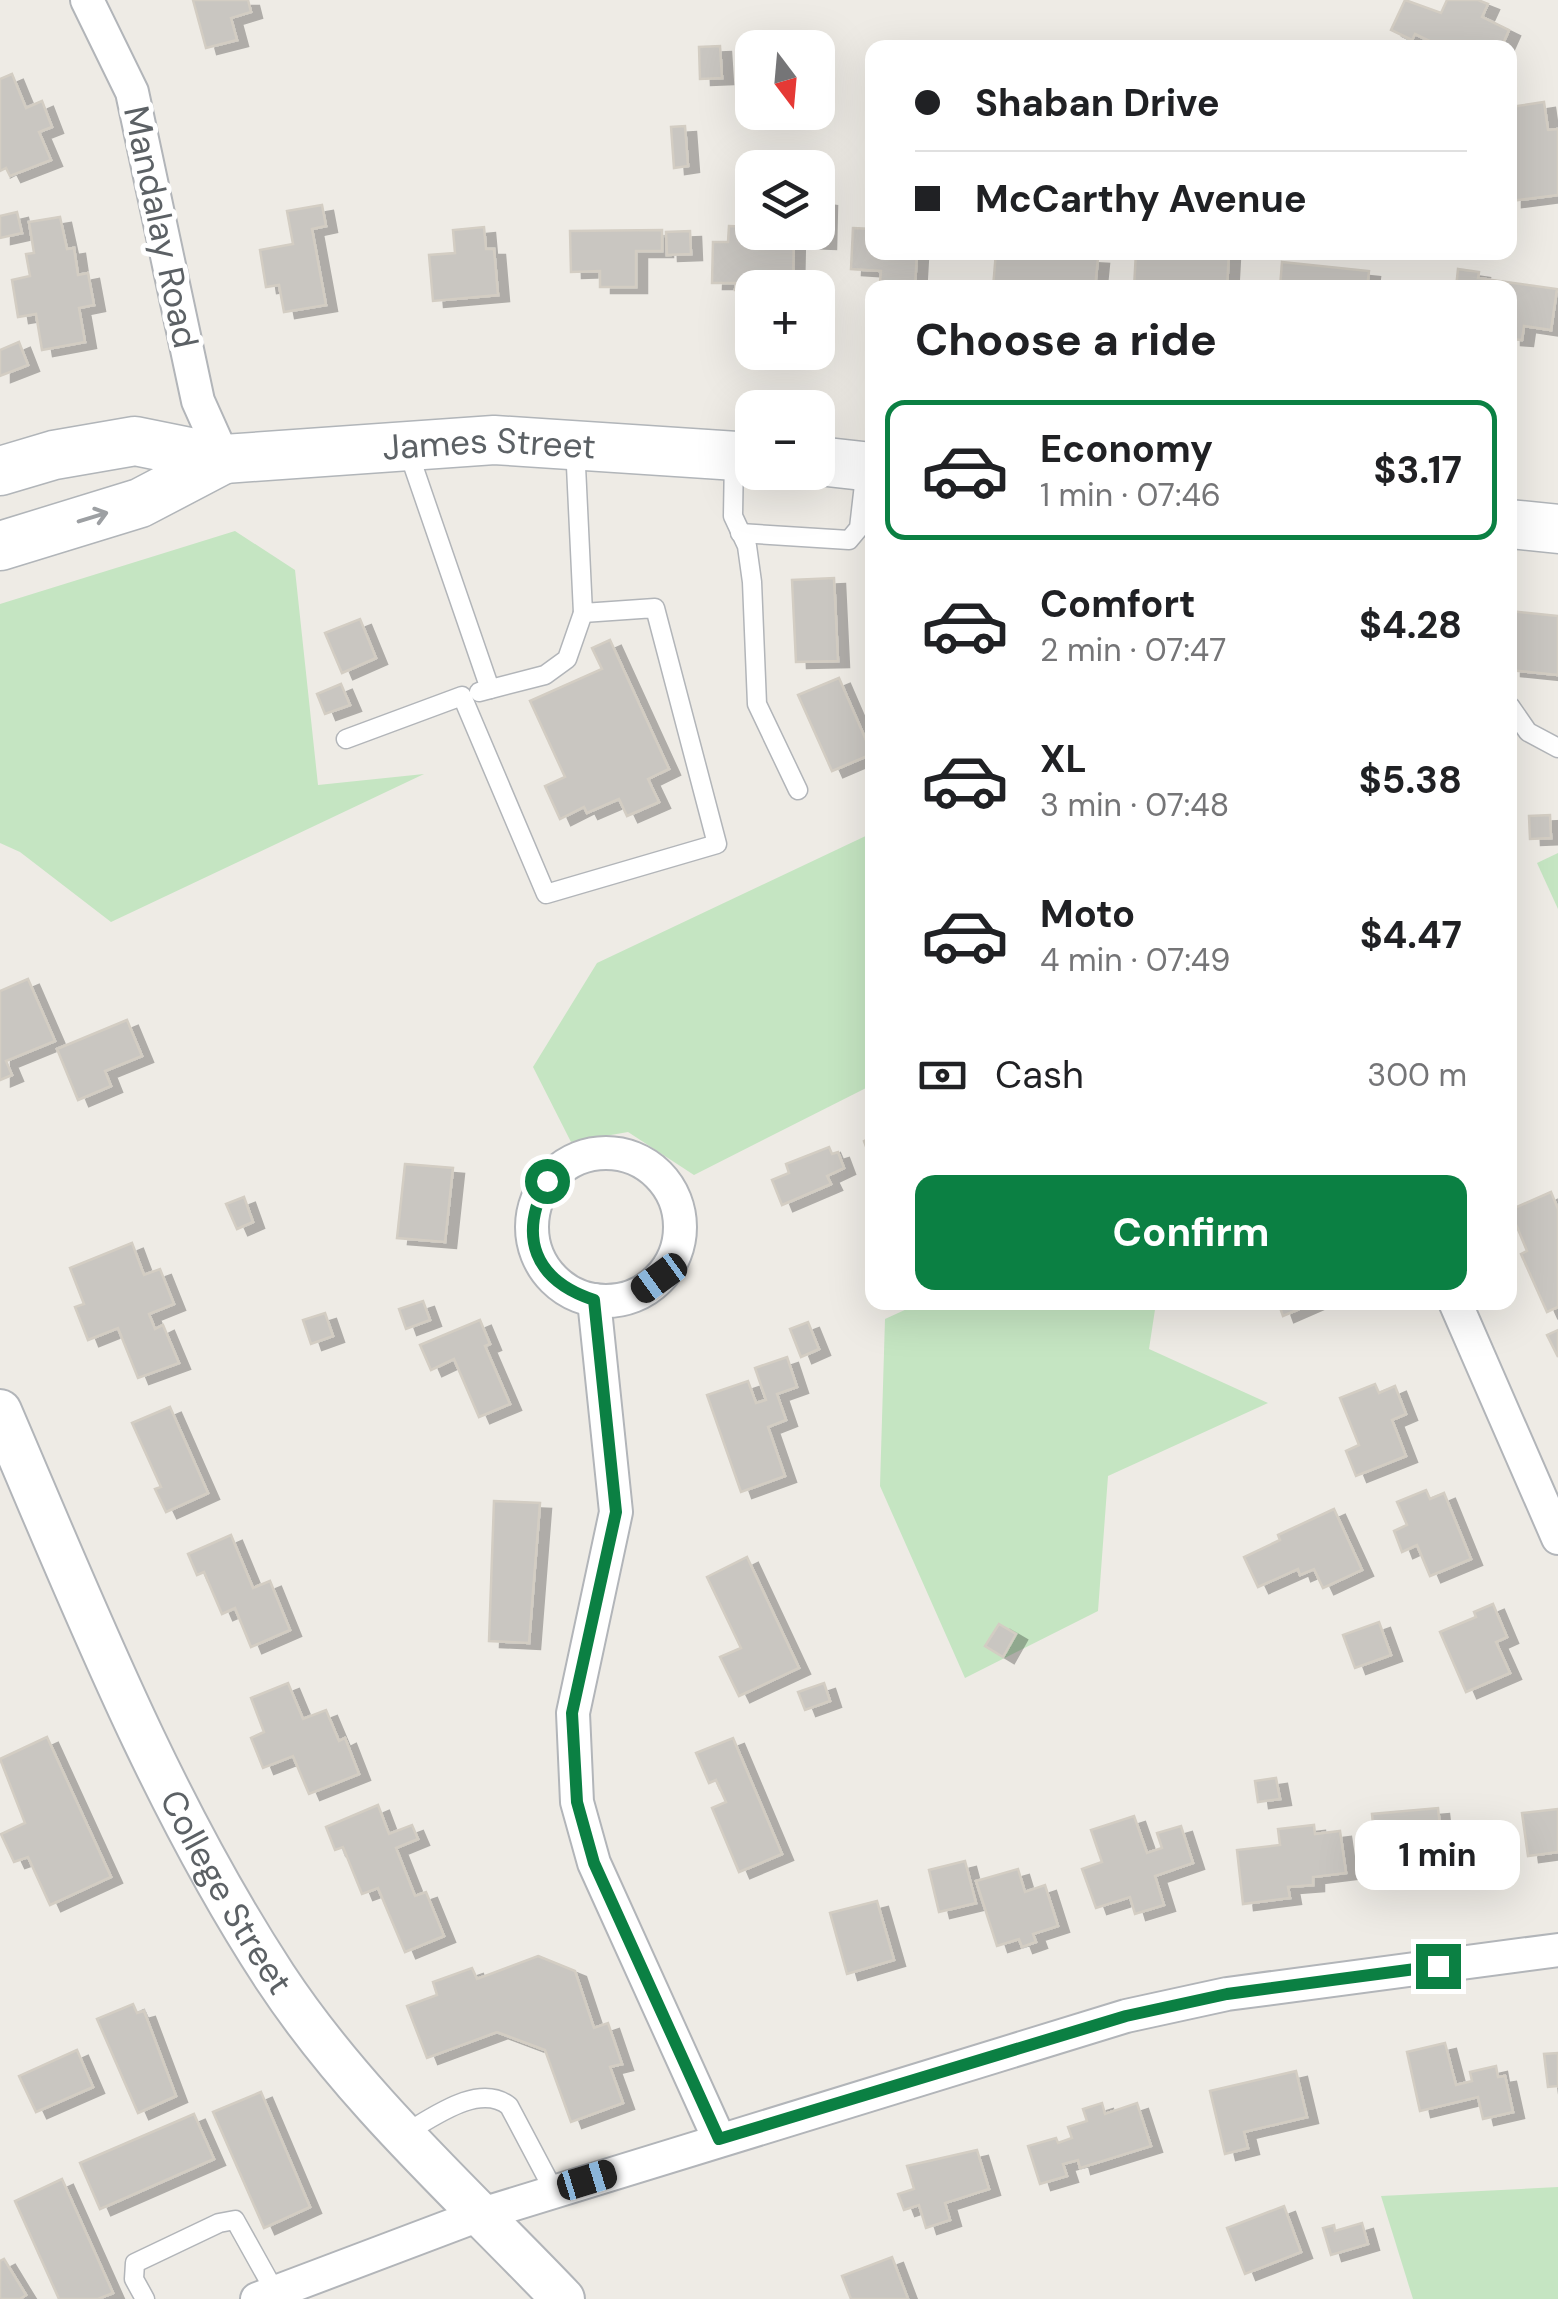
<!DOCTYPE html>
<html lang="en">
<head>
<meta charset="utf-8">
<style>
	body { margin:0; font-family:"DM Sans",sans-serif; background:#f6f6f6; color:#202124; height:100vh; display:flex; flex-direction:column; font-size:38px; white-space:nowrap }
	* { box-sizing:border-box; margin:0 }
	p { font-size:32px; color:#757577 }
	.icon { flex:none; width:55px; height:55px; fill:none; stroke:currentColor; stroke-width:2; stroke-linecap:round; stroke-linejoin:round }
	.map { position:relative; flex:1; overflow:hidden }
	.details { position:absolute; left:865px; top:280px; width:652px; height:1030px; display:flex; flex-direction:column; background:#fff; border-radius:20px; box-shadow:0 10px 40px #0002 }
	.details>* { flex:none }
	.top-card { position:absolute; left:865px; top:40px; width:652px; height:220px; border-radius:20px; box-shadow:0 10px 40px #0002; display:grid; align-content:center; height:220px; padding:0 50px; background:#fff }
	.needle { width:65px; rotate:164deg }
	.fabs { position:absolute; left:735px; top:30px; display:grid; gap:20px }
	.fabs a { display:grid; place-items:center; width:100px; height:100px; border-radius:20px; background:#fff; box-shadow:0 10px 40px #0002; font-size:50px }
	.end { position:absolute; width:45px; height:45px; margin:-22px; border:12px solid #0b8043; background:#fff; box-shadow:0 0 0 5px #fff }
	.from { border-radius:50% }
	.bubble { position:absolute; height:70px; border-radius:20px; background:#fff; box-shadow:0 10px 40px #0002; font-size:32px; font-weight:700; line-height:70px; text-align:center }
	.car { position:absolute; width:30px; height:60px; margin:-30px -15px; border-radius:12px; box-shadow:0 0 8px 2px #0007; background:linear-gradient(#222 24%,#8ab4d8 0 40%,#222 0 76%,#8ab4d8 0 86%,#222 0) }
	.top-card b { display:flex; align-items:center; gap:35px; height:95px; font-size:38px }
	.top-card b+b { border-top:2px solid #e0e0e0 }
	.top-card i { width:25px; height:25px; background:#202124 }
	ul { padding:0; list-style:none }
	li { display:flex; align-items:center; gap:30px; height:140px; margin:0 20px 15px; padding:0 30px; border:5px solid transparent; border-radius:20px }
	li div { flex:1 }
	li b { display:block; font-size:38px }
	li em { font-style:normal; font-weight:700 }
	li.selected { border-color:#0b8043 }
	li>.icon { width:90px; height:90px; stroke-width:1.5 }
	h2 { padding:0 50px; font-size:45px; line-height:120px }
	.pay { display:flex; align-items:center; gap:25px; height:110px; padding:0 50px; font-size:38px }
	.pay p { margin-inline-start:auto }
	.primary-button { display:flex; gap:20px; margin-top:auto; padding:20px 50px }
	.primary-button a { flex:1; height:115px; border-radius:20px; background:#0b8043; color:#fff; font-size:40px; font-weight:700; line-height:115px; text-align:center }
	.map>svg:first-child { display:block }
	.green { fill:#c5e5c2 }
	.building { fill:#c9c6c1; stroke:#d3cdc3; stroke-width:2.5; filter:url(#shadow) }
	.lines { fill:none; stroke-linecap:round; stroke-linejoin:round }
	.service-casing { stroke:#b2b5b9; stroke-width:21 }
	.minor-casing { stroke:#b2b5b9; stroke-width:36 }
	.tertiary-casing { stroke:#b2b5b9; stroke-width:46 }
	.secondary-casing { stroke:#b1b5b9; stroke-width:51 }
	.service { stroke:#fff; stroke-width:18 }
	.minor { stroke:#fff; stroke-width:32 }
	.tertiary { stroke:#fff; stroke-width:42 }
	.secondary { stroke:#fff; stroke-width:48 }
	.oneway { stroke:#9da0a3 }
	.route { stroke:#0b8043; stroke-width:12 }
	.labels { text-anchor:middle; dominant-baseline:central; stroke-width:10; stroke-linejoin:round; paint-order:stroke }
	.street-label { font-size:35px; fill:#5c6165; stroke:#fff }
</style>
</head>
<body>
<div class="map">
<svg width="1558" height="2299" viewBox="0 0 1558 2299">
	<defs>
		<filter id="shadow"><feDropShadow dx="11" dy="6" stdDeviation="0" flood-color="#0004"/></filter>
	</defs>
	<rect width="100%" height="100%" fill="#eeebe5"/>
	<!-- green -->
	<g class="green">
		<polygon points="235,531 295,570 318,785 424,774 111,922 20,852 0,843 0,604"/>
		<polygon points="872,833 872,1085 694,1175 628,1132 571,1142 533,1067 597,963"/>
		<polygon points="1558,853 1558,909 1537,863"/>
		<polygon points="920,1303 1156,1303 1149,1349 1268,1403 1108,1476 1098,1611 965,1678 880,1486 885,1319"/>
		<polygon points="1558,2187 1558,2299 1413,2299 1381,2196"/>
	</g>
	<!-- building -->
	<g class="building">
		<polygon points="193,0 248,0 251,12 231,18 237,40 206,48"/>
		<polygon points="1405,0 1441,13 1447,0 1478,0 1488,4 1482,17 1509,30 1501,48 1444,48 1415,34 1412,40 1391,30"/>
		<polygon points="720,46 722,78 700,79 699,47"/>
		<polygon points="12,74 26,108 42,101 52,127 39,132 51,160 10,176 6,168 0,171 0,79"/>
		<polygon points="1544,102 1548,130 1558,129 1558,195 1511,201 1510,107"/>
		<polygon points="685,126 688,166 674,168 671,127"/>
		<polygon points="818,199 826,200 825,243 802,242 802,232 818,232"/>
		<polygon points="322,205 326,226 312,229 326,305 284,312 279,285 266,287 260,250 293,244 287,211"/>
		<polygon points="17,212 22,233 0,238 0,216"/>
		<polygon points="60,217 67,249 74,248 78,275 88,273 94,305 79,308 85,342 42,350 36,314 18,317 12,280 30,276 26,254 34,253 29,222"/>
		<polygon points="729,226 752,227 752,232 794,232 793,284 745,283 745,290 735,290 736,283 712,283 713,242 728,242"/>
		<polygon points="484,227 486,249 494,249 498,295 433,301 429,255 455,253 453,230"/>
		<polygon points="853,228 872,229 872,252 917,252 915,286 880,283 881,271 851,269"/>
		<polygon points="662,230 662,251 636,251 636,287 600,287 600,271 571,272 570,231"/>
		<polygon points="690,231 691,254 667,255 666,232"/>
		<polygon points="996,252 1098,258 1095,288 993,288"/>
		<polygon points="1136,252 1229,252 1227,288 1134,288"/>
		<polygon points="1282,262 1369,271 1367,288 1280,288"/>
		<polygon points="1458,269 1479,272 1478,278 1557,289 1551,330 1524,326 1522,340 1510,339 1510,288 1456,288"/>
		<polygon points="19,342 28,365 0,376 0,350"/>
		<polygon points="834,578 838,661 796,662 792,580"/>
		<polygon points="1510,611 1558,616 1558,675 1510,670"/>
		<polygon points="360,619 376,658 342,673 325,633"/>
		<polygon points="610,640 669,769 648,779 659,802 627,816 619,799 587,813 584,807 560,819 545,786 565,777 530,701 602,669 592,648"/>
		<polygon points="839,678 872,754 832,771 798,695"/>
		<polygon points="341,684 350,705 325,714 317,694"/>
		<polygon points="1550,815 1551,838 1530,839 1529,816"/>
		<polygon points="28,979 55,1041 6,1061 12,1075 0,1080 0,991"/>
		<polygon points="127,1020 142,1056 105,1071 111,1086 78,1100 57,1049"/>
		<polygon points="872,1137 872,1163 864,1141"/>
		<polygon points="829,1147 832,1154 838,1152 844,1168 827,1176 831,1184 782,1205 772,1180 789,1173 786,1164"/>
		<polygon points="405,1164 453,1168 445,1242 397,1238"/>
		<polygon points="1551,1192 1558,1209 1558,1307 1547,1312 1521,1254 1527,1251 1510,1210"/>
		<polygon points="244,1197 253,1222 237,1229 226,1204"/>
		<polygon points="132,1243 144,1275 160,1269 174,1304 149,1314 155,1329 163,1325 179,1363 138,1378 118,1328 88,1340 75,1307 84,1304 70,1268"/>
		<polygon points="423,1301 430,1320 406,1329 399,1309"/>
		<polygon points="1278,1302 1315,1302 1283,1316"/>
		<polygon points="325,1313 333,1336 311,1344 303,1320"/>
		<polygon points="480,1320 490,1344 485,1346 510,1404 479,1417 454,1359 431,1370 420,1345"/>
		<polygon points="808,1322 819,1349 801,1357 790,1329"/>
		<polygon points="1558,1330 1558,1357 1547,1335"/>
		<polygon points="787,1357 797,1387 777,1394 786,1420 768,1427 785,1476 741,1492 707,1395 748,1381 756,1403 766,1400 755,1368"/>
		<polygon points="1375,1384 1379,1393 1395,1386 1406,1414 1392,1420 1406,1456 1356,1476 1346,1451 1359,1445 1340,1398"/>
		<polygon points="170,1407 208,1493 166,1512 155,1489 161,1487 132,1423"/>
		<polygon points="1426,1490 1430,1499 1444,1493 1471,1559 1430,1576 1417,1545 1402,1552 1394,1531 1407,1525 1397,1502"/>
		<polygon points="494,1501 540,1503 529,1643 489,1641"/>
		<polygon points="1334,1509 1362,1570 1323,1588 1314,1569 1300,1575 1298,1569 1258,1587 1244,1557 1280,1540 1278,1535"/>
		<polygon points="231,1535 253,1588 270,1581 290,1630 251,1647 235,1608 222,1614 204,1572 197,1575 188,1554"/>
		<polygon points="747,1557 799,1668 739,1696 720,1657 741,1648 707,1577"/>
		<polygon points="1493,1604 1507,1637 1496,1642 1510,1673 1466,1692 1440,1632 1476,1617 1474,1612"/>
		<polygon points="1379,1622 1391,1655 1355,1668 1343,1635"/>
		<polygon points="999,1624 1016,1634 1003,1657 985,1646"/>
		<polygon points="288,1683 303,1719 326,1710 339,1741 345,1738 359,1774 309,1794 293,1756 263,1768 251,1738 264,1732 251,1698"/>
		<polygon points="824,1683 830,1701 805,1710 798,1692"/>
		<polygon points="47,1737 111,1877 50,1905 28,1857 14,1862 1,1834 25,1823 0,1759"/>
		<polygon points="733,1738 782,1854 739,1872 712,1808 726,1802 716,1780 709,1783 696,1753"/>
		<polygon points="1276,1778 1280,1799 1258,1802 1255,1781"/>
		<polygon points="378,1805 389,1834 412,1825 418,1839 396,1848 415,1896 426,1892 444,1936 405,1952 378,1888 362,1894 343,1847 335,1850 326,1827"/>
		<polygon points="1438,1808 1444,1866 1414,1869 1412,1852 1376,1856 1372,1814"/>
		<polygon points="1558,1809 1558,1852 1528,1856 1522,1813"/>
		<polygon points="1134,1816 1147,1853 1162,1848 1157,1833 1181,1826 1193,1863 1155,1876 1164,1905 1135,1914 1130,1897 1096,1908 1082,1869 1102,1862 1091,1830"/>
		<polygon points="1314,1825 1315,1834 1340,1831 1346,1873 1313,1877 1313,1885 1288,1887 1290,1898 1243,1904 1237,1850 1280,1845 1278,1829"/>
		<polygon points="965,1861 976,1903 939,1912 929,1870"/>
		<polygon points="1018,1869 1025,1892 1045,1885 1058,1926 1033,1934 1036,1942 1022,1947 1019,1939 997,1946 976,1881"/>
		<polygon points="877,1901 894,1960 847,1974 830,1913"/>
		<polygon points="538,1956 575,1971 594,2028 608,2023 622,2064 610,2067 623,2103 571,2122 545,2050 497,2032 427,2058 407,2006 437,1995 433,1982 472,1968 477,1979"/>
		<polygon points="133,2004 137,2013 144,2011 176,2096 138,2113 97,2019"/>
		<polygon points="1445,2043 1456,2085 1472,2081 1470,2072 1496,2066 1498,2077 1505,2076 1513,2112 1483,2119 1478,2097 1420,2111 1407,2052"/>
		<polygon points="77,2050 93,2087 36,2112 19,2076"/>
		<polygon points="1558,2053 1558,2086 1548,2087 1544,2054"/>
		<polygon points="1296,2071 1307,2117 1244,2132 1248,2148 1225,2154 1210,2091"/>
		<polygon points="261,2092 310,2207 264,2228 213,2112"/>
		<polygon points="1102,2103 1105,2114 1137,2103 1151,2146 1080,2168 1078,2160 1063,2164 1067,2176 1040,2184 1028,2146 1056,2138 1058,2143 1072,2138 1068,2127 1087,2121 1083,2109"/>
		<polygon points="194,2114 214,2159 100,2209 80,2163"/>
		<polygon points="977,2150 989,2189 945,2203 950,2220 926,2228 919,2205 904,2210 898,2194 914,2189 907,2166"/>
		<polygon points="62,2179 113,2293 98,2299 59,2299 15,2201"/>
		<polygon points="1284,2206 1301,2252 1245,2274 1227,2228"/>
		<polygon points="1362,2223 1368,2244 1331,2255 1323,2228 1334,2225 1335,2231"/>
		<polygon points="892,2257 908,2299 851,2299 842,2276"/>
		<polygon points="4,2259 26,2295 20,2299 0,2299 0,2261"/>
	</g>
	<g class="lines">
		<defs>
			<g id="service">
				<polyline points="407,448 490,689"/>
				<polyline points="734,456 733,516 747,546 752,582 757,704 798,790"/>
				<polyline points="740,533 849,540 859,528 866,467"/>
				<polyline points="479,692 545,675 567,659 583,613"/>
				<polyline points="1510,706 1528,732 1558,748"/>
				<polyline points="346,739 462,696 546,894 717,844 655,608 583,613 575,445"/>
				<path d="M404 2134C432 2118 479 2082 509 2106L554 2191"/>
				<polyline points="145,2299 134,2279 135,2263 219,2223 235,2220 274,2290"/>
			</g>
			<g id="minor">
				<polyline points="87,0 132,92 198,401 224,459"/>
				<circle cx="606" cy="1227" r="74"/>
				<polyline points="594,1300 616,1512 573,1713 577,1802 594,1863 719,2139"/>
				<polyline points="1455,1302 1558,1538"/>
				<polyline points="257,2299 482,2214 1126,2016 1227,1994 1558,1950"/>
			</g>
			<g id="tertiary">
				<path id="s1" d="M0 1411C82 1602 161 1803 275 1977 354 2097 464 2195 563 2299"/>
			</g>
			<g id="secondary">
				<polyline points="818,461 872,467"/>
				<path id="s2" d="M0 471 54 455 135 441 224 459 494 440 752 457"/>
				<polyline points="1510,524 1558,529"/>
				<polyline points="0,546 140,503 224,459"/>
			</g>
		</defs>
		<!-- service casing -->
		<use href="#service" class="service-casing"/>
		<!-- minor casing -->
		<use href="#minor" class="minor-casing"/>
		<!-- tertiary casing -->
		<use href="#tertiary" class="tertiary-casing"/>
		<!-- secondary casing -->
		<use href="#secondary" class="secondary-casing"/>
		<!-- service -->
		<use href="#service" class="service"/>
		<!-- minor -->
		<use href="#minor" class="minor"/>
		<!-- tertiary -->
		<use href="#tertiary" class="tertiary"/>
		<!-- secondary -->
		<use href="#secondary" class="secondary"/>
	</g>
	<!-- one-way arrows -->
	<defs><path id="oneway-shaft" d="M-6 0H5M1.5-3L5.5 0L1.5 3" fill="none" stroke-width="1.6" stroke-linecap="round" stroke-linejoin="round" transform="scale(2.5)"/></defs>
	<use class="oneway" href="#oneway-shaft" transform="translate(93 517) rotate(-17)"/>
	<g class="lines">
		<!-- route -->
		<path class="route" d="M547 1181C518 1237 534 1280 594 1300L616 1512 572 1713 577 1802 594 1863 719 2139 1126 2016 1227 1994 1438 1966"/>
	</g>
	<g class="labels">
		<!-- street labels -->
		<g class="street-label">
			<text transform="translate(161 227) rotate(78)">Mandalay Road</text>
			<text stroke="none"><textPath href="#s2" startOffset="495">James Street</textPath></text>
			<text stroke="none"><textPath href="#s1" startOffset="532">College Street</textPath></text>
		</g>
	</g>
</svg>
<div class="fabs">
<a><svg class="needle" viewBox="-14 -14 28 28"><path d="M0-13l5 13h-10z" fill="#e53935"/><path d="M0 13l5-13h-10z" fill="#757577"/></svg></a>
<a><svg class="icon" aria-label="layers" viewBox="0 0 24 24"><path d="M12 4l9 5-9 5-9-5zM3 14l9 5 9-5"/></svg></a>
<a>+</a>
<a>−</a>
</div>
<i class="end from" style="left:547px;top:1181px"></i>
<i class="end" style="left:1438px;top:1966px"></i>
<div class="bubble" style="left:1355px;top:1820px;width:165px">1 min</div>
<i class="car" style="left:659px;top:1278px;rotate:234deg"></i>
<i class="car" style="left:587px;top:2180px;rotate:73deg"></i>
<div class="top-card">
<b><i class="from"></i>Shaban Drive</b>
<b><i></i>McCarthy Avenue</b>
</div>
<section class="details">
<h2>Choose a ride</h2>
<ul>
<li class="selected"><svg class="icon" aria-label="car" viewBox="0 0 24 24"><path d="M5 17H2v-5l4-1 3-4h7l3 4 3 1v5h-3M9 17h6M6 11h13"/><circle cx="7" cy="17" r="2"/><circle cx="17" cy="17" r="2"/></svg><div><b>Economy</b><p>1 min · 07:46</p></div><em>$3.17</em></li>
<li><svg class="icon" aria-label="car" viewBox="0 0 24 24"><path d="M5 17H2v-5l4-1 3-4h7l3 4 3 1v5h-3M9 17h6M6 11h13"/><circle cx="7" cy="17" r="2"/><circle cx="17" cy="17" r="2"/></svg><div><b>Comfort</b><p>2 min · 07:47</p></div><em>$4.28</em></li>
<li><svg class="icon" aria-label="car" viewBox="0 0 24 24"><path d="M5 17H2v-5l4-1 3-4h7l3 4 3 1v5h-3M9 17h6M6 11h13"/><circle cx="7" cy="17" r="2"/><circle cx="17" cy="17" r="2"/></svg><div><b>XL</b><p>3 min · 07:48</p></div><em>$5.38</em></li>
<li><svg class="icon" aria-label="car" viewBox="0 0 24 24"><path d="M5 17H2v-5l4-1 3-4h7l3 4 3 1v5h-3M9 17h6M6 11h13"/><circle cx="7" cy="17" r="2"/><circle cx="17" cy="17" r="2"/></svg><div><b>Moto</b><p>4 min · 07:49</p></div><em>$4.47</em></li>
</ul>
<div class="pay"><svg class="icon" aria-label="cash" viewBox="0 0 24 24"><path d="M3 7h18v10H3z"/><circle cx="12" cy="12" r="2"/></svg>Cash<p>300 m</p></div>
<div class="primary-button"><a>Confirm</a></div>
</section>
</div>
</body>
</html>
